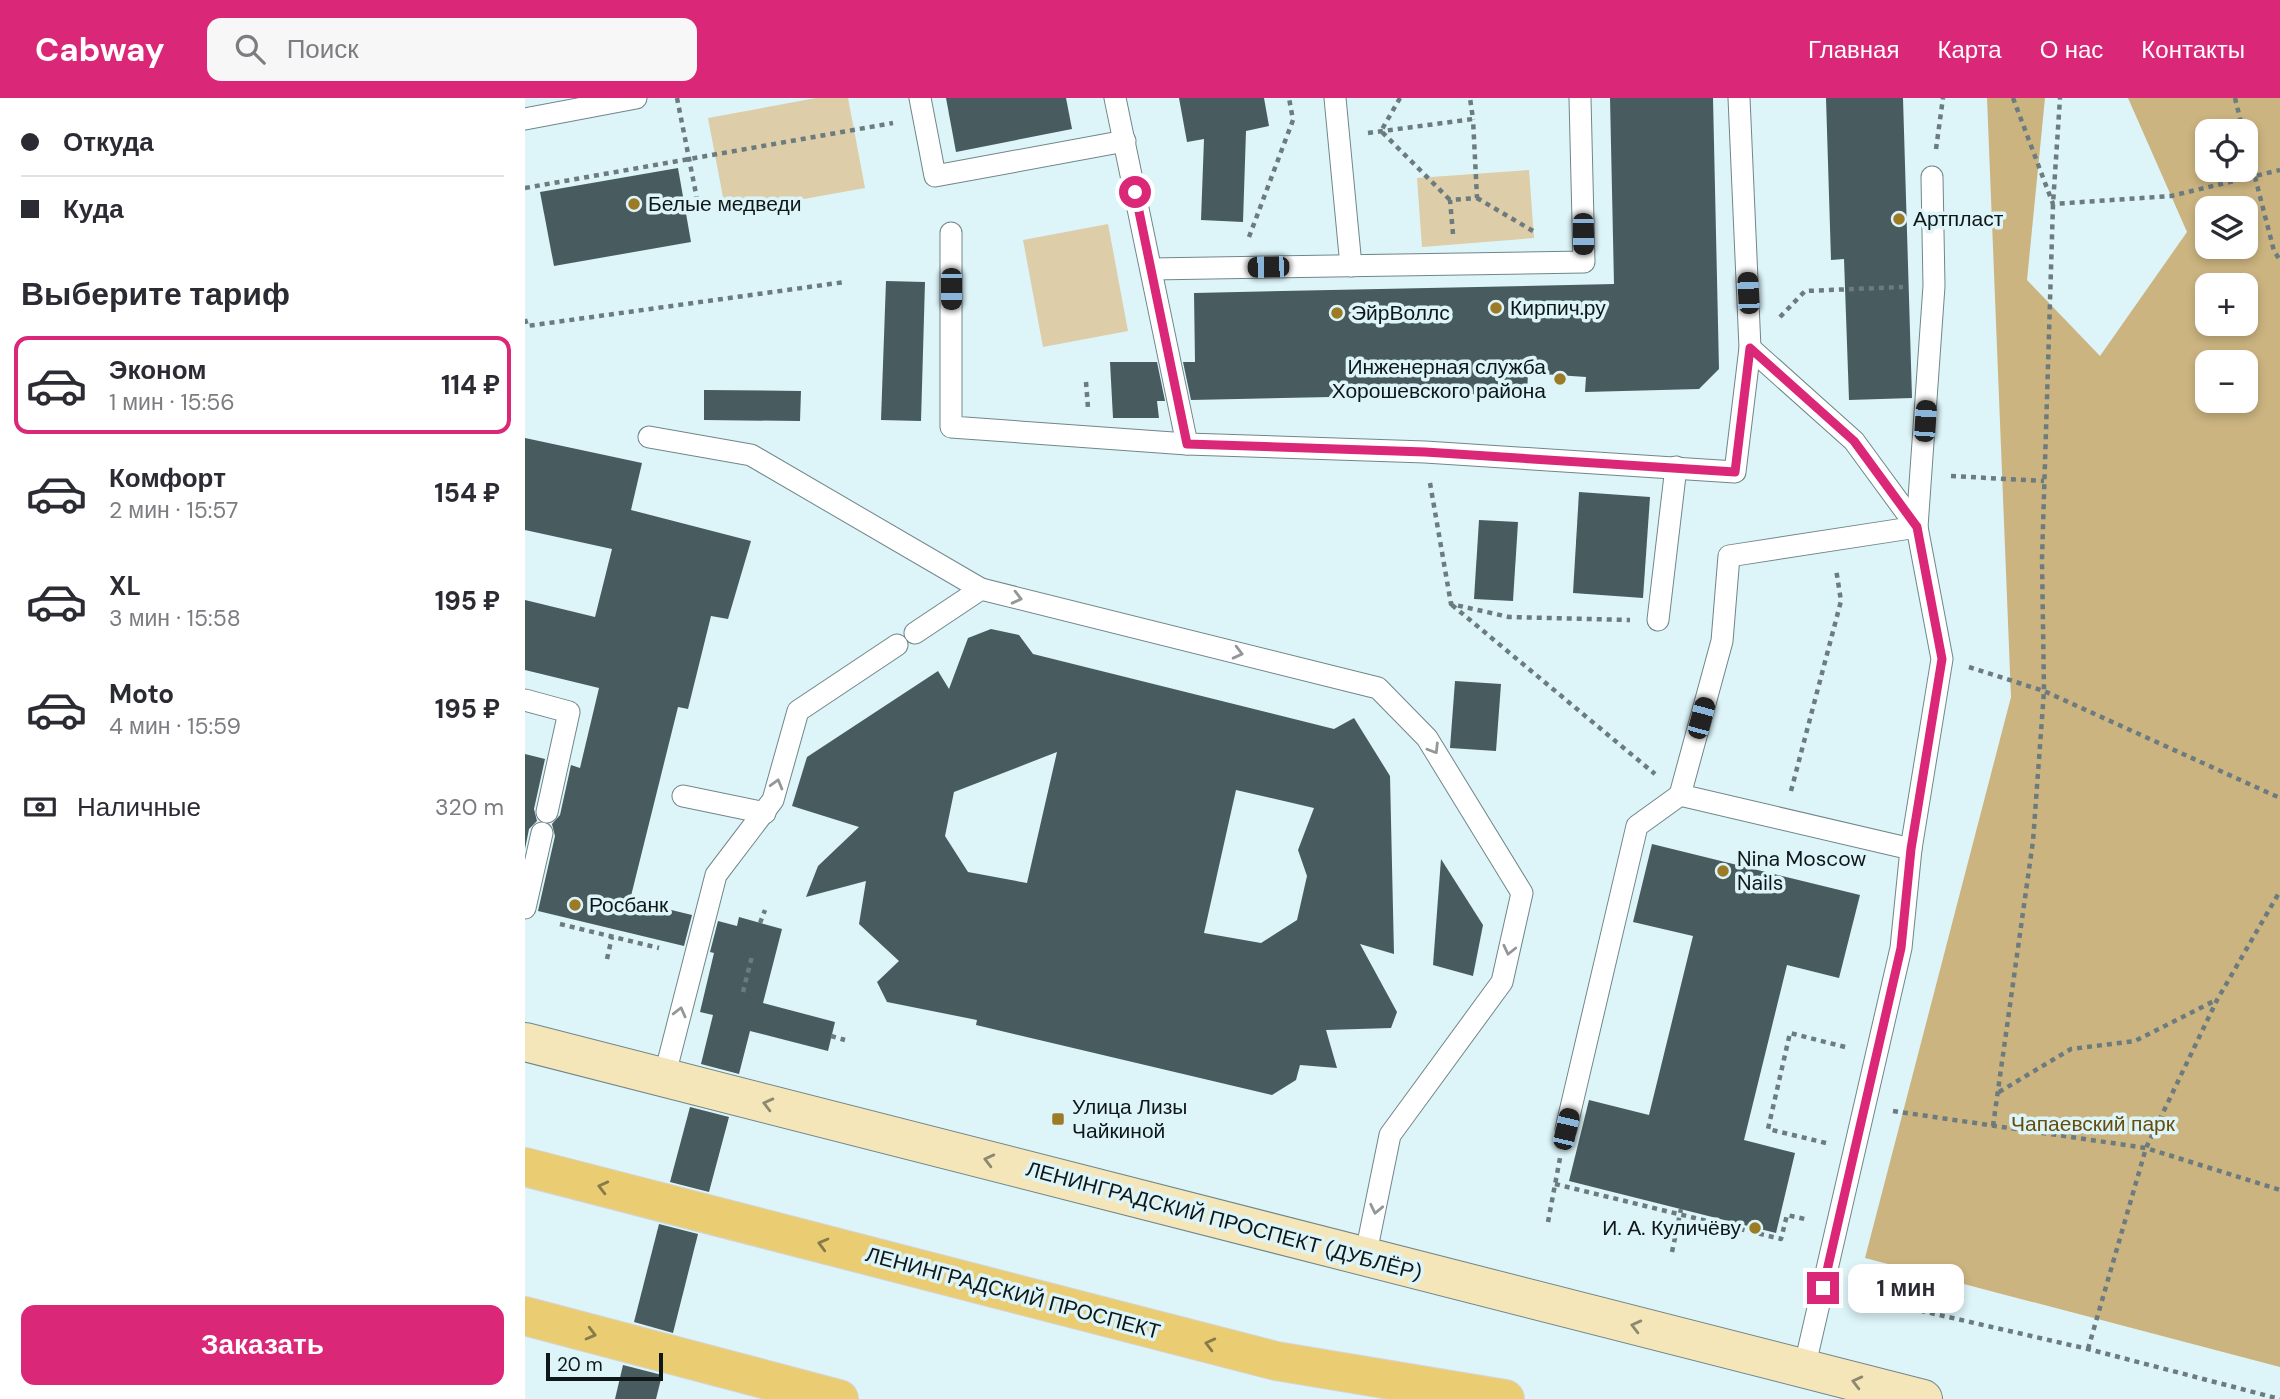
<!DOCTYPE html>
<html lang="ru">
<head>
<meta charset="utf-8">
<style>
	body { margin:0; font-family:"DM Sans",sans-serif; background:#f7f7f7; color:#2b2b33; height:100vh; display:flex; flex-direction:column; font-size:26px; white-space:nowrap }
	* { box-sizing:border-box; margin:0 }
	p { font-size:23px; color:#7c7c81 }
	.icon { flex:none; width:38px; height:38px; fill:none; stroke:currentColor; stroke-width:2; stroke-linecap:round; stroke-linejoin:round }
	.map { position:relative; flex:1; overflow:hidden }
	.drawer { display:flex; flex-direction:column; background:#fff; width:525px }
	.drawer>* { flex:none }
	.banner { display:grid; align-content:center; height:154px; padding:0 21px; background:#fff }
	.tools { position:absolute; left:1670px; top:21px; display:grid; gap:14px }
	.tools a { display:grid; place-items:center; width:63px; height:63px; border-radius:14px; background:#fff; box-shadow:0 4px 10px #0003; font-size:35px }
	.scale { position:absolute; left:21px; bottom:18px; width:117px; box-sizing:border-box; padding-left:7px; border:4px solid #0f1719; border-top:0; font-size:19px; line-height:24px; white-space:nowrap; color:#0f1719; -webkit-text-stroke:5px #ddf4f8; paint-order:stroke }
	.end { position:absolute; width:32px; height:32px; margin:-16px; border:9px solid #db2777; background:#fff; box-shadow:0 0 0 4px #fff }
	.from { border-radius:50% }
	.bubble { position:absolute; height:49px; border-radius:14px; background:#fff; box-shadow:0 4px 10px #0003; font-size:23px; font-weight:700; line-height:49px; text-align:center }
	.car { position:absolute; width:21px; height:42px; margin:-21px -10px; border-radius:9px; box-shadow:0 0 5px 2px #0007; background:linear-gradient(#222 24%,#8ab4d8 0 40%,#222 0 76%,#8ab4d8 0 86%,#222 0) }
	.banner b { display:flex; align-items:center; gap:24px; height:66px; font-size:26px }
	.banner b+b { border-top:2px solid #e1e1e2 }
	.banner i { width:18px; height:18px; background:#2b2b33 }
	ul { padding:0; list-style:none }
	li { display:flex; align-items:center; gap:21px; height:98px; margin:0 14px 10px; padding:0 7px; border:4px solid transparent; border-radius:14px }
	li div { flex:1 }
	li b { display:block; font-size:26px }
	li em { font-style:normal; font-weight:700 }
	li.selected { border-color:#db2777 }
	li>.icon { width:63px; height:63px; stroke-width:1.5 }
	h2 { padding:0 21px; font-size:32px; line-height:84px }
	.pay { display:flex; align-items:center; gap:18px; height:77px; padding:0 21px; font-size:26px }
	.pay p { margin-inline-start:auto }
	.primary-button { display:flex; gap:14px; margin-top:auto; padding:14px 21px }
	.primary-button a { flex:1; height:80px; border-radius:14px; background:#db2777; color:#fff; font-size:28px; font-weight:700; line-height:80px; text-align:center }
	header { display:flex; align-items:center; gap:42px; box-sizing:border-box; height:98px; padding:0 35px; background:#db2777; color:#fff }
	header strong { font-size:33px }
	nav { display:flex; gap:38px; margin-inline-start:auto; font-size:24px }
	.search { width:490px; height:63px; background:#f7f7f7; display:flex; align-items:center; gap:18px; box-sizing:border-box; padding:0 24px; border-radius:14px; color:#7c7c81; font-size:26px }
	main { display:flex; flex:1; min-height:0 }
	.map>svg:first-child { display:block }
	.green { fill:#ddcda9 }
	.forest { fill:#cbb480; fill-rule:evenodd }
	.building { fill:#485c5f; fill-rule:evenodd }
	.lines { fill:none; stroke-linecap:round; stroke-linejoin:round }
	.service-casing { stroke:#718689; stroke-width:23 }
	.secondary-casing { stroke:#718689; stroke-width:40 }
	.primary-casing { stroke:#d4d5d6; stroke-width:40 }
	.path { stroke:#6c7b7e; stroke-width:4.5; stroke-dasharray:5 5; stroke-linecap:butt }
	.service { stroke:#fff; stroke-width:21 }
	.secondary { stroke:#f4e6b9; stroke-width:38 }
	.primary { stroke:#eacd73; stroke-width:38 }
	.oneway { stroke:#939798 }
	.oneway2 { stroke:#8d8971 }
	.oneway3 { stroke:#877b4a }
	.route { stroke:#db2777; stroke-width:9 }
	.poi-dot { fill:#9c7b26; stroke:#ddf4f8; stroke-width:2.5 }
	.labels { text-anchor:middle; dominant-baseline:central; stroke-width:7; stroke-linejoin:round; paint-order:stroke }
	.poi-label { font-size:21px; fill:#0f1719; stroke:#ddf4f8; text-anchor:start }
	.park-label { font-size:21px; fill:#654d0c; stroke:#ddf4f8 }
	.street-label { font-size:21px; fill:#0f1719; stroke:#ddf4f8 }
</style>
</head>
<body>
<header>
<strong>Cabway</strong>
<div class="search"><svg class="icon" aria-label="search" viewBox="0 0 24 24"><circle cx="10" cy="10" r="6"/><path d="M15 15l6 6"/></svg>Поиск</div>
<nav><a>Главная</a><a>Карта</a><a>О нас</a><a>Контакты</a></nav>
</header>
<main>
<section class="drawer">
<div class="banner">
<b><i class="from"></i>Откуда</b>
<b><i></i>Куда</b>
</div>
<h2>Выберите тариф</h2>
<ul>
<li class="selected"><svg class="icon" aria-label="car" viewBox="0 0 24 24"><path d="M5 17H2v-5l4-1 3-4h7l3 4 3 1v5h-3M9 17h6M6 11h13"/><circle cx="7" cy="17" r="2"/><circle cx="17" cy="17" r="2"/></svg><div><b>Эконом</b><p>1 мин · 15:56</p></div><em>114 ₽</em></li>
<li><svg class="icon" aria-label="car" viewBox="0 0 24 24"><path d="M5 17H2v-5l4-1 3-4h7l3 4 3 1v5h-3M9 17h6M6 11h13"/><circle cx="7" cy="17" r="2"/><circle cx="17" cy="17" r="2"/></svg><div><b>Комфорт</b><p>2 мин · 15:57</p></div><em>154 ₽</em></li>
<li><svg class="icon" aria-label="car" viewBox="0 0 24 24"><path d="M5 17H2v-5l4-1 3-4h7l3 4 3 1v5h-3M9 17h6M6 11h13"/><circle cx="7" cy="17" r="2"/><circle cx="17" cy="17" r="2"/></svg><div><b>XL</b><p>3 мин · 15:58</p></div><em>195 ₽</em></li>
<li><svg class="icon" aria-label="car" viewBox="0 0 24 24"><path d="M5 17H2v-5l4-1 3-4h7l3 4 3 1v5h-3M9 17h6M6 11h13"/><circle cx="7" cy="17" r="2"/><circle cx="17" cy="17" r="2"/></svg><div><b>Moto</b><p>4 мин · 15:59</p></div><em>195 ₽</em></li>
</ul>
<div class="pay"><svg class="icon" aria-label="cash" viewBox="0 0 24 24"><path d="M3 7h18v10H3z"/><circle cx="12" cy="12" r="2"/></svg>Наличные<p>320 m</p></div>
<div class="primary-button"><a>Заказать</a></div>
</section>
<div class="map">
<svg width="1755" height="1301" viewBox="0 0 1755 1301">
	<rect width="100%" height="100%" fill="#ddf4f8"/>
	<!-- green -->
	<g class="green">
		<polygon points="291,0 323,0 340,90 201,115 183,20"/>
		<polygon points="1004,72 1009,140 897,149 892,80"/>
		<polygon points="583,126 603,233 518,249 498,142"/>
	</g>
	<!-- forest -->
	<path class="forest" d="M1462 0H1520L1502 182 1575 258 1662 134 1603 0H1755V1269L1340 1160 1486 599ZM1682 33H1720V72H1682ZM1682 110H1720V149H1682ZM1682 187H1720V226H1682ZM1682 264H1720V303H1682Z"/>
	<!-- building -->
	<g class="building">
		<polygon points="421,0 541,0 547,31 431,54"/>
		<polygon points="654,0 739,0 744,28 721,33 718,124 676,122 679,41 662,44"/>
		<polygon points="1085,0 1188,0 1194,271 1174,291 1060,294 1061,279 1003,275 1002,295 666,302 658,264 670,264 669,195 1089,186"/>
		<polygon points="1301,0 1378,0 1387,300 1324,302 1319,161 1306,162"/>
		<polygon points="153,70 166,144 29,168 15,94"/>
		<polygon points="361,183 400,184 396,323 356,322"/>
		<polygon points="585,264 632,264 640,303 632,303 634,320 588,320"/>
		<polygon points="179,292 276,293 275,323 179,322"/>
		<polygon points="0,340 117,365 106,412 226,443 203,521 186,518 163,611 153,609 105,802 167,817 159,848 13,813 30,738 27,726 35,717 46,667 55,670 74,590 0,572 0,502 70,519 87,451 0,432"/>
		<polygon points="1054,394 1125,399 1118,500 1048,495"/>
		<polygon points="954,422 993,424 988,503 949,501"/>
		<path d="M466 531 494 537 508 556 809 631 829 620 865 678 869 856 835 846 872 914 866 930 801 932 812 970 775 967 771 982 747 997 451 927 452 922 362 904 352 884 374 863 334 826 341 783 281 799 293 768 334 729 267 708 282 659 413 573 424 591 443 540ZM532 654 502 785 443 774 420 738 429 694ZM711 692 789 710 773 752 782 778 772 822 736 845 679 835Z"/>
		<polygon points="930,583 976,586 971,653 925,650"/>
		<polygon points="0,656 20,661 9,711 12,723 4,731 0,751"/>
		<polygon points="1127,746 1335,797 1314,880 1262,867 1219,1042 1270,1055 1251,1135 1044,1083 1064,1002 1124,1017 1168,838 1108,824"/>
		<polygon points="916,761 958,827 948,878 908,867"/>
		<polygon points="214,819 257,831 238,905 310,924 303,953 225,933 214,976 176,966 188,917 175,914 189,855 185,854 193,823 212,828"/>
		<polygon points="165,1009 204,1019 184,1094 145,1084"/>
		<polygon points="134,1126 173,1136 148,1235 109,1224"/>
		<polygon points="98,1267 137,1277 131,1301 90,1301"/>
	</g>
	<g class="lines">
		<defs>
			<g id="service">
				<polyline points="395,0 410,78 600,43"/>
				<polyline points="590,0 662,346"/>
				<polyline points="810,0 826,168"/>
				<polyline points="0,21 111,0"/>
				<polyline points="426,135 426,329 662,346 900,354 1210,374 1225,250 1214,0"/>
				<polyline points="626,171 1059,164 1055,0"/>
				<polyline points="1225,250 1329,343 1392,429 1417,561 1386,751 1376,850 1279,1271"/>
				<polyline points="124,339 226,357 456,491"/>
				<polyline points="1133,522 1151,369"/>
				<polyline points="390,535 456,491 853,590 902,640 997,795 977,884 865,1037 840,1160"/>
				<polyline points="0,602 44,614 22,714"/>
				<polyline points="158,698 240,715"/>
				<polyline points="1386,751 1155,697 1197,543 1204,458 1392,429 1409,188 1407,79"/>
				<polyline points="0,810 17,735"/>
				<polyline points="139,980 191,777 248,702 273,613 372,547"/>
				<polyline points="1041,1031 1112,728 1155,697"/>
			</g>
			<polyline id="secondary" points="0,944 1398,1301"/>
			<g id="primary">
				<polyline points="0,1069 751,1263 980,1301"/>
				<polyline points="0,1218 314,1301"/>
			</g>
		</defs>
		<!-- service casing -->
		<use href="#service" class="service-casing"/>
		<!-- secondary casing -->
		<use href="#secondary" class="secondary-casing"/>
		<!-- primary casing -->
		<use href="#primary" class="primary-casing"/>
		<!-- path -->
		<g class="path">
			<polyline points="152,0 173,106"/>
			<polyline points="875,0 856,33 925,102"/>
			<polyline points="1488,0 1528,106 1646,98 1755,72"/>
			<polyline points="1710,0 1718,33"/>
			<polyline points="843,35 948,21 945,0"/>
			<polyline points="1720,40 1749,153 1755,162"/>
			<polyline points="1411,51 1418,0"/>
			<polyline points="0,90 368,25"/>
			<polyline points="952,100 1008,133"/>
			<polyline points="928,136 925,102 952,100 948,21"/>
			<polyline points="724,139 768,22 764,0"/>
			<polyline points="1255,219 1280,193 1378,189"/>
			<polyline points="0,221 2,228 320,184"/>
			<polyline points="561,284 563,310"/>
			<polyline points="1426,378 1519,383"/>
			<polyline points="905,385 926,506 984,519 1105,522"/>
			<polyline points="927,507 1130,676"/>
			<polyline points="1444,569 1519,593 1755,700"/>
			<polyline points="1266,693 1316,503 1311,471"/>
			<polyline points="235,825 240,812"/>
			<polyline points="35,826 134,850"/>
			<polyline points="82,861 87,839"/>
			<polyline points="218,894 227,858"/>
			<polyline points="306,938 320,942"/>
			<polyline points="1474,994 1546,951 1610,943 1691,902"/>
			<polyline points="1368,1013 1621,1050 1755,1092"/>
			<polyline points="1468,1028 1508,743 1519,593 1517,461 1528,106 1535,0"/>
			<polyline points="1301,1045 1243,1031 1265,935 1324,950"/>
			<polyline points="1030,1086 1256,1141 1262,1117 1284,1122"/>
			<polyline points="1023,1124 1035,1060"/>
			<polyline points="1147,1154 1156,1111"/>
			<polyline points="1327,1197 1563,1251 1755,1301"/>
			<polyline points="1563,1251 1621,1050 1692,902 1755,793"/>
		</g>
		<!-- service -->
		<use href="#service" class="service"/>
		<!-- secondary -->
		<use href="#secondary" class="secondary"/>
		<!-- primary -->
		<use href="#primary" class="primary"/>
	</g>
	<!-- one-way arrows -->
	<defs><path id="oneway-chevron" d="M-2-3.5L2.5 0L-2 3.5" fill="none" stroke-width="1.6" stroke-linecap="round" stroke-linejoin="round" transform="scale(1.75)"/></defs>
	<g class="oneway">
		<use href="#oneway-chevron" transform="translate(492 500) rotate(14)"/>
		<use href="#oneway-chevron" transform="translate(713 555) rotate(14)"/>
		<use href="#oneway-chevron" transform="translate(909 651) rotate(58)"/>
		<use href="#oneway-chevron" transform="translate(252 686) rotate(-74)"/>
		<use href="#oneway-chevron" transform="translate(984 852) rotate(103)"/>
		<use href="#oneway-chevron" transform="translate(155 914) rotate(-76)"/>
		<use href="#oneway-chevron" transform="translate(851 1111) rotate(102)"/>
	</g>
	<g class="oneway2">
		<use href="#oneway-chevron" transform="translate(243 1006) rotate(-166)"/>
		<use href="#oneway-chevron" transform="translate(464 1062) rotate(-166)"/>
		<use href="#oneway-chevron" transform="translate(1111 1228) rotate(-166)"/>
		<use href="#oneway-chevron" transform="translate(1332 1284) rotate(-166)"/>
	</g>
	<g class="oneway3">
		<use href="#oneway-chevron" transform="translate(78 1089) rotate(-166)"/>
		<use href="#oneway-chevron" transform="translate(298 1146) rotate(-165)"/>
		<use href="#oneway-chevron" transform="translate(66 1236) rotate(15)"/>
		<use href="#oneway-chevron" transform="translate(685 1246) rotate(-166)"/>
	</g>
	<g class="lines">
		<!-- route -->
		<polyline class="route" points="610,94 662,346 900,354 1210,374 1225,250 1329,343 1392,429 1417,561 1386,751 1376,850 1298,1190"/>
	</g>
	<!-- markers -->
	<g class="poi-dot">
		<circle cx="109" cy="106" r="7"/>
		<circle cx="1374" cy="121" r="7"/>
		<circle cx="971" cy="210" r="7"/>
		<circle cx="812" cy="215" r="7"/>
		<circle cx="1035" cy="281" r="7"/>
		<circle cx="1198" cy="773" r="7"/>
		<circle cx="50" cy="807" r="7"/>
		<rect x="526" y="1014" width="14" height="14" rx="3.5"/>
		<circle cx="1230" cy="1130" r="7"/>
	</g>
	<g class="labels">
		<!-- poi labels -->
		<g class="poi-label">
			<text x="123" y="106">Белые медведи</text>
			<text x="1388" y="121">Артпласт</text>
			<text x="985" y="210">Кирпич.ру</text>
			<text x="826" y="215">ЭйрВоллс</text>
			<text x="1021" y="269" text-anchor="end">Инженерная служба<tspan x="1021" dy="24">Хорошевского района</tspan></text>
			<text x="1212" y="761">Nina Moscow<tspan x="1212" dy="24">Nails</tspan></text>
			<text x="64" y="807">Росбанк</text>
			<text x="547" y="1009">Улица Лизы<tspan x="547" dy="24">Чайкиной</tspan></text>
			<text x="1216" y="1130" text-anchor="end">И. А. Куличёву</text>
		</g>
		<!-- park labels -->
		<g class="park-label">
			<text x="1568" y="1026">Чапаевский парк</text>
		</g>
		<!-- street labels -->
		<g class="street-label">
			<text transform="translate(699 1123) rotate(15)">ЛЕНИНГРАДСКИЙ ПРОСПЕКТ (ДУБЛЁР)</text>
			<text transform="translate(488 1195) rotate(15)">ЛЕНИНГРАДСКИЙ ПРОСПЕКТ</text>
		</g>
	</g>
</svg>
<div class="tools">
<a><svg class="icon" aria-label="locate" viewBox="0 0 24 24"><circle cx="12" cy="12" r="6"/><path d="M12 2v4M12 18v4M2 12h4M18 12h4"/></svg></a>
<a><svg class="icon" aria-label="layers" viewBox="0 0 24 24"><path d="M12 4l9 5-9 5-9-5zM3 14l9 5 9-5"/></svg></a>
<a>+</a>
<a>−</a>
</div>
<div class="scale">20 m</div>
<i class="end from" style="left:610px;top:94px"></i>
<i class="end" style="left:1298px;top:1190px"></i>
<div class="bubble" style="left:1323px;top:1166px;width:116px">1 мин</div>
<i class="car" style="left:1058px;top:136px;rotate:179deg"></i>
<i class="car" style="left:743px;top:169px;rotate:269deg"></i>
<i class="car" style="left:426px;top:191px;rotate:180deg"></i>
<i class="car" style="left:1223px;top:195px;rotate:357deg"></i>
<i class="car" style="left:1400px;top:323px;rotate:4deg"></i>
<i class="car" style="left:1176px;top:620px;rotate:15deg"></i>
<i class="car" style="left:1041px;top:1031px;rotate:13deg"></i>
</div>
</main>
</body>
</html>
